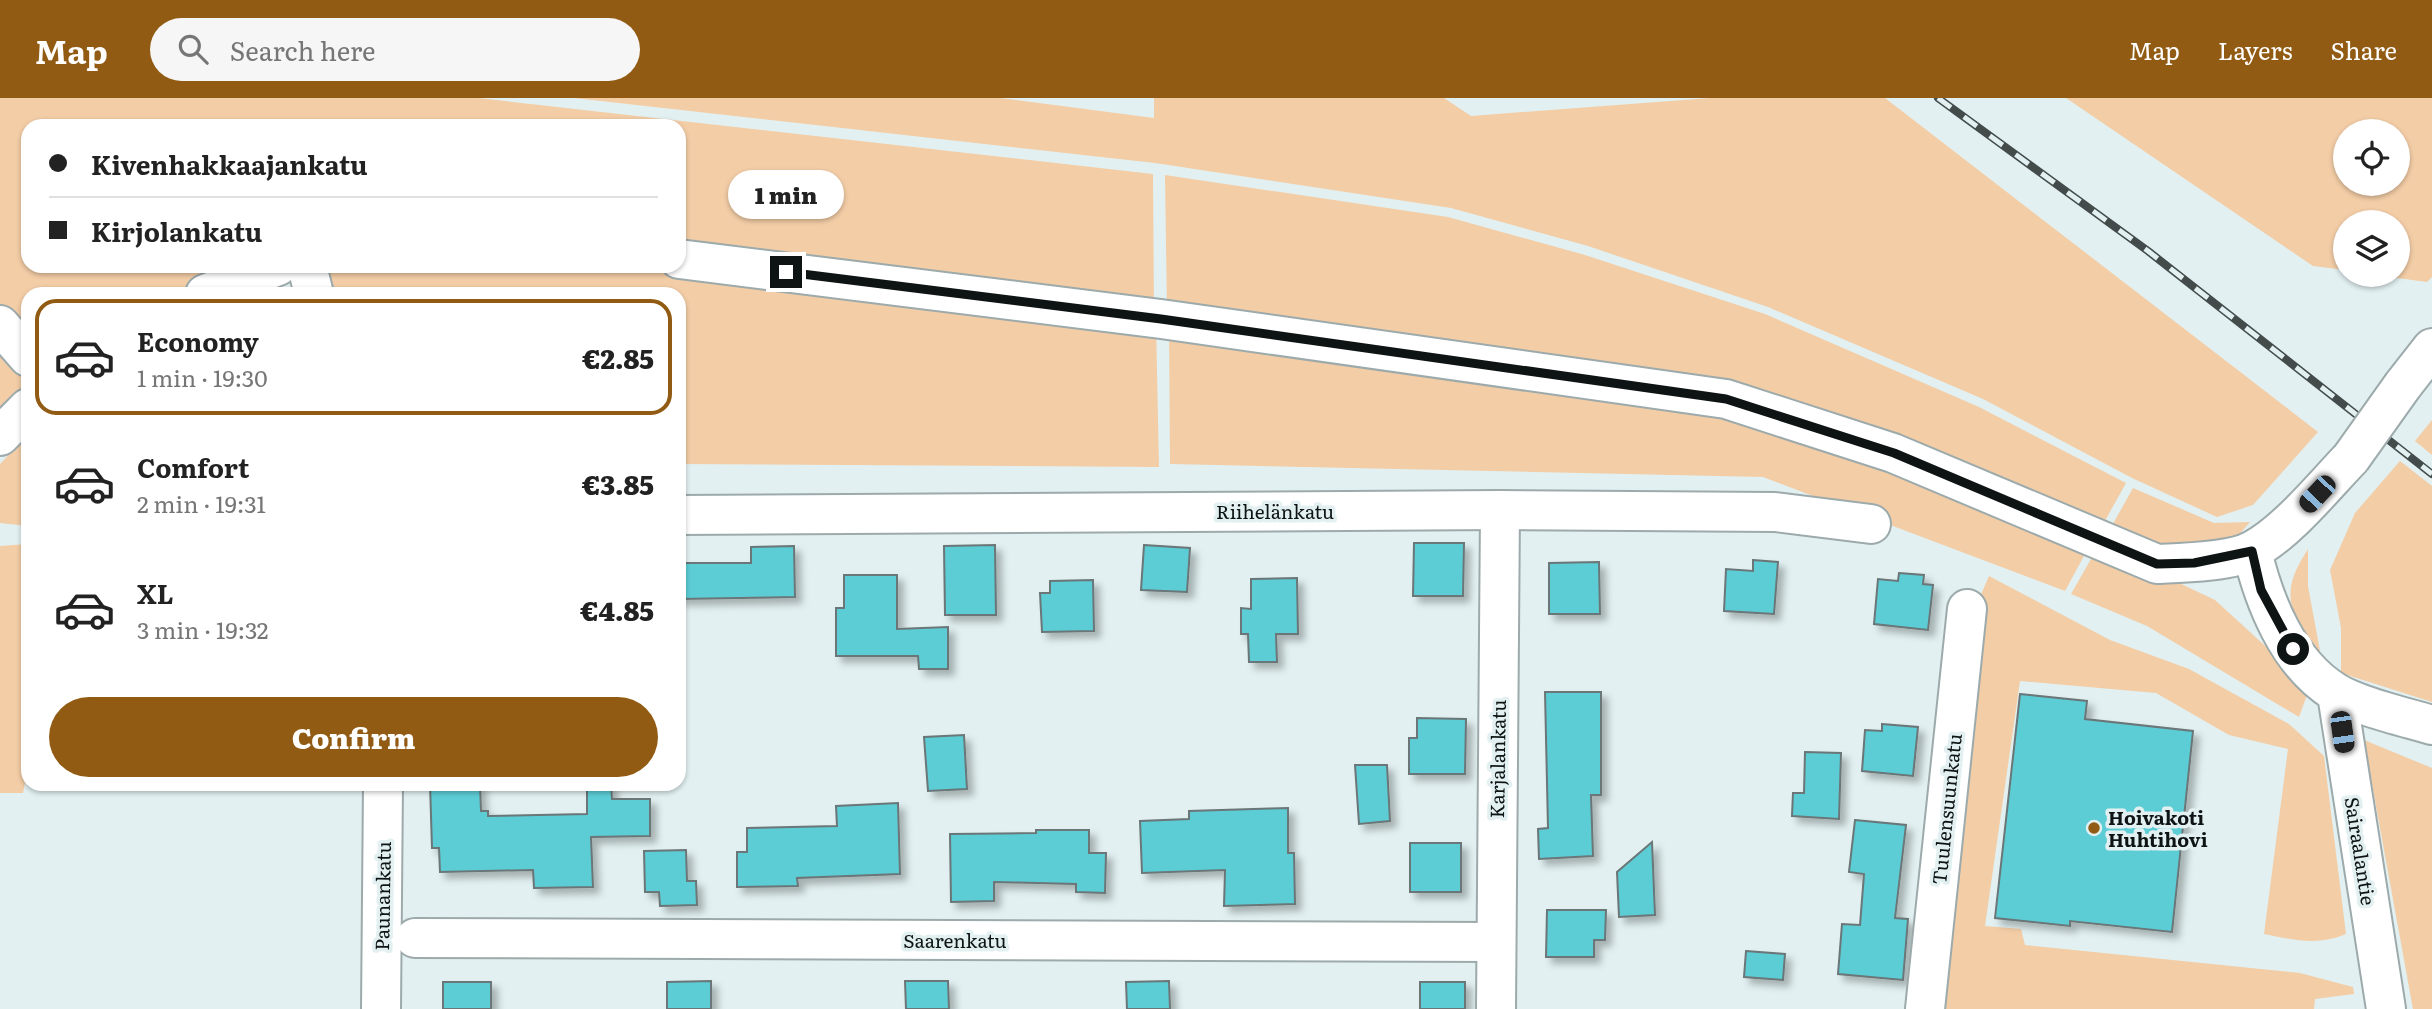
<!DOCTYPE html>
<html lang="en">
<head>
<meta charset="utf-8">
<style>
	body { margin:0; font-family:Literata,serif; background:#f6f6f6; color:#222; height:100vh; display:flex; flex-direction:column; font-size:26px; white-space:nowrap }
	* { box-sizing:border-box; margin:0 }
	p { font-size:23px; color:#767676 }
	.icon { flex:none; width:38px; height:38px; fill:none; stroke:currentColor; stroke-width:2; stroke-linecap:round; stroke-linejoin:round }
	.map { position:relative; flex:1; overflow:hidden }
	.drawer { position:absolute; left:21px; top:189px; width:665px; height:504px; display:flex; flex-direction:column; background:#fff; border-radius:21px; box-shadow:0 2px 5px #0004 }
	.drawer>* { flex:none }
	.top-card { position:absolute; left:21px; top:21px; width:665px; height:154px; border-radius:21px; box-shadow:0 2px 5px #0004; display:grid; align-content:center; height:154px; padding:0 28px; background:#fff }
	.buttons { position:absolute; left:2333px; top:21px; display:grid; gap:14px }
	.buttons a { display:grid; place-items:center; width:77px; height:77px; border-radius:50%; background:#fff; box-shadow:0 2px 5px #0004; font-size:35px }
	.end { position:absolute; width:32px; height:32px; margin:-16px; border:9px solid #0e1313; background:#fff; box-shadow:0 0 0 4px #fff }
	.from { border-radius:50% }
	.bubble { position:absolute; height:49px; border-radius:24px; background:#fff; box-shadow:0 2px 5px #0004; font-size:23px; font-weight:800; line-height:49px; text-align:center }
	.car { position:absolute; width:21px; height:42px; margin:-21px -10px; border-radius:9px; box-shadow:0 0 5px 2px #0007; background:linear-gradient(#222 24%,#8ab4d8 0 40%,#222 0 76%,#8ab4d8 0 86%,#222 0) }
	.top-card b { display:flex; align-items:center; gap:24px; height:66px; font-size:26px }
	.top-card b+b { border-top:2px solid #e0e0e0 }
	.top-card i { width:18px; height:18px; background:#222 }
	ul { padding:12px 0 0; list-style:none }
	li { display:flex; align-items:center; gap:21px; height:116px; margin:0 14px 10px; padding:0 14px; border:4px solid transparent; border-radius:21px }
	li div { flex:1 }
	li b { display:block; font-size:26px }
	li em { font-style:normal; font-weight:800 }
	li.on { border-color:#925b13 }
	li>.icon { width:63px; height:63px; stroke-width:1.5 }
	.primary-button { display:flex; gap:14px; margin-top:auto; padding:14px 28px }
	.primary-button a { flex:1; height:80px; border-radius:42px; background:#925b13; color:#fff; font-size:28px; font-weight:800; line-height:80px; text-align:center }
	header { display:flex; align-items:center; gap:42px; box-sizing:border-box; height:98px; padding:0 35px; background:#925b13; color:#fff }
	header strong { font-size:33px }
	nav { display:flex; gap:38px; margin-inline-start:auto; font-size:24px }
	.search { width:490px; height:63px; background:#f6f6f6; display:flex; align-items:center; gap:18px; box-sizing:border-box; padding:0 24px; border-radius:38px; color:#767676; font-size:26px }
	.map>svg:first-child { display:block }
	.green { fill:#f3cda6; fill-rule:evenodd }
	.building { fill:#5cccd5; stroke:#6a7677; stroke-width:2; filter:url(#shadow) }
	.lines { fill:none; stroke-linecap:round; stroke-linejoin:round }
	.minor-casing { stroke:#9daaab; stroke-width:42 }
	.secondary-casing { stroke:#9daaab; stroke-width:42 }
	.minor { stroke:#fff; stroke-width:38 }
	.secondary { stroke:#fff; stroke-width:38 }
	.rail-casing { stroke:#434b4b; stroke-width:8 }
	.rail { stroke:#e2f0f1; stroke-width:5; stroke-dasharray:16; stroke-linecap:butt }
	.secondary-bridge-casing { stroke:#9daaab; stroke-width:42; stroke-linecap:butt }
	.secondary-bridge { stroke:#fff; stroke-width:38 }
	.route { stroke:#0e1313; stroke-width:9 }
	.poi-dot { fill:#925b13; stroke:#e2f0f1; stroke-width:2.5 }
	.labels { text-anchor:middle; dominant-baseline:central; stroke-width:7; stroke-linejoin:round; paint-order:stroke }
	.street-label { font-size:19px; fill:#0e1313; stroke:#e2f0f1 }
	.poi-label { font-size:19px; font-weight:bold; fill:#0e1313; stroke:#e2f0f1; text-anchor:start }
</style>
</head>
<body>
<header>
<strong>Map</strong>
<div class="search"><svg class="icon" aria-label="search" viewBox="0 0 24 24"><circle cx="10" cy="10" r="6"/><path d="M15 15l6 6"/></svg>Search here</div>
<nav><a>Map</a><a>Layers</a><a>Share</a></nav>
</header>
<div class="map">
<svg width="2432" height="911" viewBox="0 0 2432 911">
	<defs>
		<filter id="shadow"><feDropShadow dx="6" dy="6" stdDeviation="3.5" flood-color="#0004"/></filter>
	</defs>
	<rect width="100%" height="100%" fill="#e2f0f1"/>
	<!-- green -->
	<g class="green">
		<polygon points="0,0 478,0 1153,76 1154,213 679,154 679,28 28,28 28,168 239,168 168,196 28,196 28,252 0,220"/>
		<polygon points="574,0 1000,0 1154,20 1154,0 1444,0 1471,18 1710,0 1885,0 2318,334 2253,407 2217,419 2132,380 1983,301 1768,209 1588,148 1451,110 1155,65"/>
		<path d="M2066 0H2432V179L2427 184 2375 177H2398V124H2345V172L2313 168ZM2345 33H2398V86H2345Z"/>
		<polygon points="1165,77 1448,119 1585,157 1765,216 1979,309 2126,385 2096,439 1888,345 1167,216"/>
		<polygon points="316,168 679,168 1156,225 1159,369 679,366 679,196 324,196"/>
		<polygon points="1169,228 1724,306 2091,445 2065,493 1763,379 1170,366"/>
		<polygon points="0,241 28,266 28,300 0,327"/>
		<polygon points="2432,322 2432,357 2415,343"/>
		<polygon points="28,337 28,428 0,425 0,366"/>
		<polygon points="2400,363 2432,388 2432,604 2341,575 2341,530 2330,472 2355,415"/>
		<polygon points="2133,390 2214,425 2250,424 2229,448 2195,456 2105,440"/>
		<polygon points="28,446 28,670 23,695 0,695 0,448"/>
		<polygon points="2099,447 2215,502 2310,589 2299,619 2147,528 2071,496"/>
		<path d="M2308 451V488L2320 553 2315 558C2292 513 2277 498 2308 451Z"/>
		<path d="M1989 478 2110 542 2189 571 2289 626 2324 658 2346 836C2317 848 2294 842 2264 836L2288 651 2229 637 2156 595 2020 583 1985 828 2021 831 2025 847 2300 875 2353 889 2354 896 2315 901 2314 911H1937L1976 508Z"/>
		<polygon points="2364,642 2432,670 2432,911 2413,911"/>
	</g>
	<!-- building -->
	<g class="building">
		<polygon points="1414,445 1464,445 1463,498 1413,498"/>
		<polygon points="995,447 996,517 945,517 944,448"/>
		<polygon points="1144,447 1190,450 1187,494 1141,492"/>
		<polygon points="794,448 795,499 679,501 679,465 751,465 751,449"/>
		<polygon points="1753,462 1778,464 1774,516 1724,513 1726,471 1753,473"/>
		<polygon points="1599,464 1600,516 1549,516 1549,465"/>
		<polygon points="1899,475 1924,477 1923,486 1933,487 1928,532 1874,526 1878,481 1898,483"/>
		<polygon points="844,477 897,477 897,531 948,529 948,571 919,571 918,558 836,558 836,510 844,510"/>
		<polygon points="1297,480 1298,536 1276,536 1277,564 1249,564 1248,536 1241,536 1241,510 1251,511 1251,481"/>
		<polygon points="1093,482 1094,533 1042,534 1040,495 1050,495 1050,483"/>
		<polygon points="1545,594 1601,594 1601,697 1591,697 1593,758 1539,761 1538,731 1548,730"/>
		<polygon points="2020,596 2087,603 2085,621 2193,633 2172,834 2070,823 2070,828 1995,820"/>
		<polygon points="1417,620 1466,621 1465,676 1409,676 1409,640 1417,640"/>
		<polygon points="1882,626 1918,629 1913,678 1862,673 1865,632 1882,633"/>
		<polygon points="964,637 967,691 928,693 924,639"/>
		<polygon points="1805,654 1841,655 1839,721 1792,718 1793,695 1804,695"/>
		<polygon points="1355,667 1387,667 1390,723 1359,726"/>
		<polygon points="430,686 480,686 481,713 488,713 488,718 587,716 587,686 611,686 612,701 650,701 650,738 591,739 593,789 534,790 533,772 440,774 439,750 432,750"/>
		<polygon points="898,705 900,776 797,780 798,788 737,789 737,754 747,754 747,730 837,728 836,708"/>
		<polygon points="1288,710 1288,755 1294,755 1295,806 1224,808 1225,772 1142,775 1140,723 1189,721 1189,713"/>
		<polygon points="1855,722 1906,727 1895,820 1908,821 1903,882 1838,876 1842,826 1860,827 1864,776 1849,774"/>
		<polygon points="1036,732 1089,732 1089,755 1106,755 1105,795 1076,794 1076,786 994,784 994,803 951,804 950,736 1036,735"/>
		<polygon points="1652,744 1655,817 1619,819 1617,774"/>
		<rect x="1410" y="745" width="51" height="49"/>
		<polygon points="686,752 687,783 696,783 697,807 660,808 659,794 645,794 644,753"/>
		<polygon points="1547,812 1606,812 1605,842 1594,842 1594,859 1546,859"/>
		<polygon points="1746,853 1785,856 1783,882 1744,879"/>
		<polygon points="711,883 711,911 667,911 667,884"/>
		<polygon points="905,883 948,883 949,911 906,911"/>
		<polygon points="1169,883 1170,911 1127,911 1126,884"/>
		<rect x="443" y="884" width="48" height="27"/>
		<rect x="1420" y="884" width="45" height="27"/>
	</g>
	<g class="lines">
		<defs>
			<g id="minor">
				<polyline points="307,168 314,196"/>
				<polyline points="0,227 28,259"/>
				<polyline points="679,417 1500,412 1775,414 1871,426"/>
				<path d="M2252 453C2264 504 2288 565 2335 594 2357 608 2405 619 2432 627"/>
				<polyline points="2337,596 2386,911"/>
				<polyline points="415,840 1495,844"/>
				<polyline points="381,911 383,686"/>
				<polyline points="1496,911 1500,412"/>
				<polyline points="1925,911 1967,511"/>
			</g>
			<g id="secondary">
				<path d="M679 161 1161 221 1726 301 1893 355 2157 466C2181 465 2232 464 2253 452 2287 434 2324 388 2351 360"/>
				<polyline points="205,196 278,168"/>
				<polyline points="2403,287 2432,250"/>
				<polyline points="0,338 28,310"/>
			</g>
		</defs>
		<!-- minor casing -->
		<use href="#minor" class="minor-casing"/>
		<!-- secondary casing -->
		<use href="#secondary" class="secondary-casing"/>
		<!-- minor -->
		<use href="#minor" class="minor"/>
		<!-- secondary -->
		<use href="#secondary" class="secondary"/>
		<defs>
			<polyline id="rail" points="1938,0 2148,153 2432,376"/>
		</defs>
		<!-- rail casing -->
		<use href="#rail" class="rail-casing"/>
		<!-- rail -->
		<use href="#rail" class="rail"/>
		<defs>
			<polyline id="secondary-bridge" points="2351,360 2403,287"/>
		</defs>
		<!-- secondary-bridge casing -->
		<use href="#secondary-bridge" class="secondary-bridge-casing"/>
		<!-- secondary-bridge -->
		<use href="#secondary-bridge" class="secondary-bridge"/>
	</g>
	<g class="lines">
		<!-- route -->
		<polyline class="route" points="786,174 1161,221 1726,301 1894,355 2157,466 2194,465 2252,453 2261,492 2293,551"/>
	</g>
	<!-- markers -->
	<circle class="poi-dot" cx="2094" cy="730" r="7"/>
	<g class="labels">
		<!-- street labels -->
		<g class="street-label">
			<text x="1275" y="413">Riihelänkatu</text>
			<text transform="translate(1497 661) rotate(-89)">Karjalankatu</text>
			<text transform="translate(1946 711) rotate(-84)">Tuulensuunkatu</text>
			<text transform="translate(2361 753) rotate(81)">Sairaalantie</text>
			<text transform="translate(382 798) rotate(-89)">Paunankatu</text>
			<text x="955" y="842">Saarenkatu</text>
		</g>
		<!-- poi labels -->
		<g class="poi-label">
			<text x="2108" y="719">Hoivakoti<tspan x="2108" dy="22">Huhtihovi</tspan></text>
		</g>
	</g>
</svg>
<div class="buttons">
<a><svg class="icon" aria-label="locate" viewBox="0 0 24 24"><circle cx="12" cy="12" r="6"/><path d="M12 2v4M12 18v4M2 12h4M18 12h4"/></svg></a>
<a><svg class="icon" aria-label="layers" viewBox="0 0 24 24"><path d="M12 4l9 5-9 5-9-5zM3 14l9 5 9-5"/></svg></a>
</div>
<i class="end from" style="left:2293px;top:551px"></i>
<i class="end" style="left:786px;top:174px"></i>
<div class="bubble" style="left:728px;top:72px;width:116px">1 min</div>
<i class="car" style="left:2317px;top:396px;rotate:223deg"></i>
<i class="car" style="left:2342px;top:634px;rotate:172deg"></i>
<div class="top-card">
<b><i class="from"></i>Kivenhakkaajankatu</b>
<b><i></i>Kirjolankatu</b>
</div>
<section class="drawer">
<ul>
<li class="on"><svg class="icon" aria-label="car" viewBox="0 0 24 24"><path d="M5 17H2v-5l4-1 3-4h7l3 4 3 1v5h-3M9 17h6M6 11h13"/><circle cx="7" cy="17" r="2"/><circle cx="17" cy="17" r="2"/></svg><div><b>Economy</b><p>1 min · 19:30</p></div><em>€2.85</em></li>
<li><svg class="icon" aria-label="car" viewBox="0 0 24 24"><path d="M5 17H2v-5l4-1 3-4h7l3 4 3 1v5h-3M9 17h6M6 11h13"/><circle cx="7" cy="17" r="2"/><circle cx="17" cy="17" r="2"/></svg><div><b>Comfort</b><p>2 min · 19:31</p></div><em>€3.85</em></li>
<li><svg class="icon" aria-label="car" viewBox="0 0 24 24"><path d="M5 17H2v-5l4-1 3-4h7l3 4 3 1v5h-3M9 17h6M6 11h13"/><circle cx="7" cy="17" r="2"/><circle cx="17" cy="17" r="2"/></svg><div><b>XL</b><p>3 min · 19:32</p></div><em>€4.85</em></li>
</ul>
<div class="primary-button"><a>Confirm</a></div>
</section>
</div>
</body>
</html>
